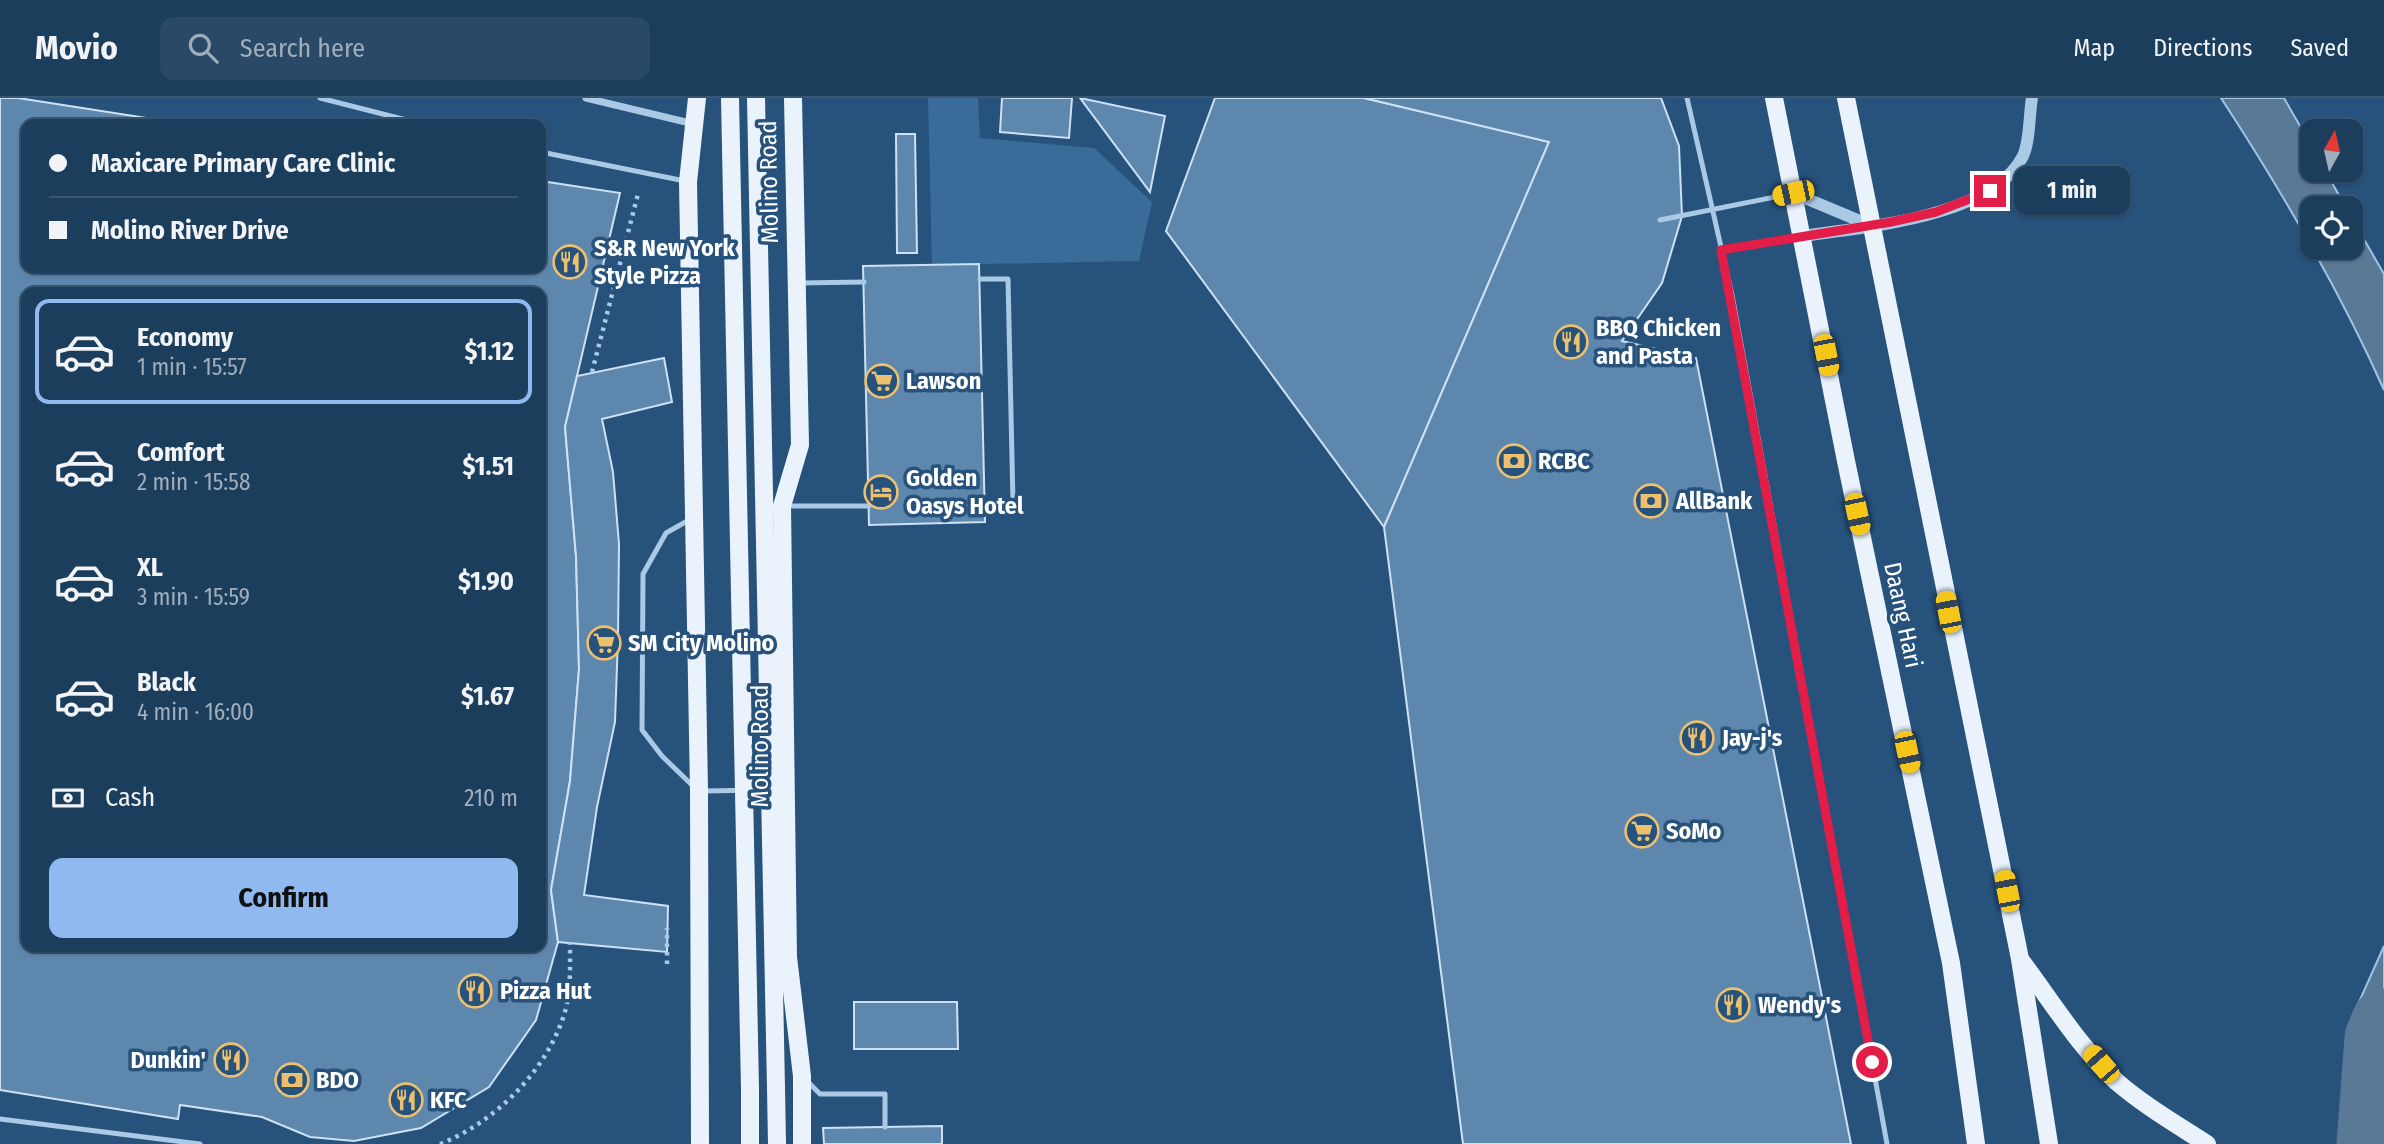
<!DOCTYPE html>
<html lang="en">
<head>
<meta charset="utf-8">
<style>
	body { margin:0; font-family:"Fira Sans Condensed",sans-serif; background:#294966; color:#f1f3f6; height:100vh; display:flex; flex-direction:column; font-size:26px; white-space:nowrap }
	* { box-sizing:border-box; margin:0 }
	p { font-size:23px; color:#a0aebc }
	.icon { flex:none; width:38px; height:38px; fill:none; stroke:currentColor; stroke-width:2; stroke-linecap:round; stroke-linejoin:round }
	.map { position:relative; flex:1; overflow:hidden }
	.sheet { position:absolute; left:21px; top:189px; width:525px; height:665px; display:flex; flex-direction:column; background:#1c3e5d; border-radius:14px; box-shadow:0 2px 5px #0004,0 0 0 2px #3a5772 }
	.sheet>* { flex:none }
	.top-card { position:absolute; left:21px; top:21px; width:525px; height:154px; border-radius:14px; box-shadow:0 2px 5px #0004,0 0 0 2px #3a5772; display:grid; align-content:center; height:154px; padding:0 28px; background:#1c3e5d }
	.needle { width:46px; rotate:8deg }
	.controls { position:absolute; left:2300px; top:21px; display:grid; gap:14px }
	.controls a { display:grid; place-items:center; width:63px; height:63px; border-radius:14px; background:#1c3e5d; box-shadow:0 2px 5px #0004,0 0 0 2px #3a5772; font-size:35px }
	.end { position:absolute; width:32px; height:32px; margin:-16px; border:9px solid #e11d48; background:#fff; box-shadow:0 0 0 4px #fff }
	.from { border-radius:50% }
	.bubble { position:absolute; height:49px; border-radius:14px; background:#1c3e5d; box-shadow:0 2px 5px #0004,0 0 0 2px #3a5772; font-size:23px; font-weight:700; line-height:49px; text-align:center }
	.car { position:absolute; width:21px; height:42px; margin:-21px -10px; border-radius:9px; box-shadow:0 0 5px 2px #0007; background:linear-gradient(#f5c518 24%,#345 0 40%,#f5c518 0 76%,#345 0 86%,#f5c518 0) }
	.top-card b { display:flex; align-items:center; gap:24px; height:66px; font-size:26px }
	.top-card b+b { border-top:2px solid #3a5772 }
	.top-card i { width:18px; height:18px; background:#f1f3f6 }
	ul { padding:12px 0 0; list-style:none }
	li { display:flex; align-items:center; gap:21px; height:105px; margin:0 14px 10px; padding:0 14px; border:4px solid transparent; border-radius:14px }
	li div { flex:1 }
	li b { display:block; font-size:26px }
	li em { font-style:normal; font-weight:700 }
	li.active { border-color:#90b9f0 }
	li>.icon { width:63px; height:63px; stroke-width:1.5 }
	.pay { display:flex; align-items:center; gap:18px; height:77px; padding:0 28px; font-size:26px }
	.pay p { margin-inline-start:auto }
	.primary-button { display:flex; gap:14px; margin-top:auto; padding:14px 28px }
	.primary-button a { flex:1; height:80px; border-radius:14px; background:#90b9f0; color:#111; font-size:28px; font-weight:700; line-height:80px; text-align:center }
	header { display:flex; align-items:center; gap:42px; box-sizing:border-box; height:98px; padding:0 35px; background:#1c3e5d; border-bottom:2px solid #3a5772 }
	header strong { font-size:33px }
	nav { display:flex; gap:38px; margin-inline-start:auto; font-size:24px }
	.search { width:490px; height:63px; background:#294966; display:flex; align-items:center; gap:18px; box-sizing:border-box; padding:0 24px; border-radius:14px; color:#a0aebc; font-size:26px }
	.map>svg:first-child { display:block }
	.green { fill:#396c99 }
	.water { fill:#5a7997; stroke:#9fc4e5; stroke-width:2 }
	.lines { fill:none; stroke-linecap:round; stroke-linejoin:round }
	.river { stroke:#5a7997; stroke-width:65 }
	.building { fill:#5e87ad; stroke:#cde1f4; stroke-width:2; fill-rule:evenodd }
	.path { stroke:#aac9e5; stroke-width:4.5; stroke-dasharray:3.5 5; stroke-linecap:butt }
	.service { stroke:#aac9e5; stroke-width:5 }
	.minor { stroke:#aac9e5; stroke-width:7 }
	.tertiary { stroke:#aac9e5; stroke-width:12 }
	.primary { stroke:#eaf3fc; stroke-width:18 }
	.primary-bridge { stroke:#eaf3fc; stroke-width:18 }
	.route { stroke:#e11d48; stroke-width:9 }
	.labels { text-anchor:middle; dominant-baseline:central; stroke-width:7; stroke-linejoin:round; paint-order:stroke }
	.street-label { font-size:24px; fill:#fff; stroke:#26527c }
	.poi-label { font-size:24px; font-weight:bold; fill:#fff; stroke:#26527c; text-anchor:start }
</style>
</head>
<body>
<header>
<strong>Movio</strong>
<div class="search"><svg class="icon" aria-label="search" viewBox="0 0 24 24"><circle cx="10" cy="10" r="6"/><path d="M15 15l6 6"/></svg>Search here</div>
<nav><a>Map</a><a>Directions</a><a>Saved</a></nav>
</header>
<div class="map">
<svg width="2384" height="1046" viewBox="0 0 2384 1046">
	<rect width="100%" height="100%" fill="#26527c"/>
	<!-- green -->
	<polygon class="green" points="928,0 978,0 980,40 1094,50 1152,104 1139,163 932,167"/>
	<!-- water -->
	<g class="water">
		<path d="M2221 0H2284L2312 49V72H2325L2346 110H2312V149H2350V117L2384 176V292C2339 191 2281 92 2221 0Z"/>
		<polygon points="2384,848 2384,1032 2340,1028 2347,931"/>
	</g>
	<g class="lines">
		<!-- river -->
		<polyline class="river" points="2369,1046 2377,940 2384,923"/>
	</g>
	<!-- building -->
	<g class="building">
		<path d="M0 0H18L185 26H26V170H541V83L620 95 565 329 576 458 579 571 570 683 551 792 558 844 536 922 489 989 421 1030 354 1043 310 1039 262 1019 180 1007 178 1021 0 992ZM26 194H541V849H26Z"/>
		<polygon points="1002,0 1072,0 1069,40 1000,34"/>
		<polygon points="1080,0 1165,18 1150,94"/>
		<polygon points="1215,0 1364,0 1549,44 1384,429 1166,133"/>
		<polygon points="1364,0 1661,0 1679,48 1682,118 1662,185 1622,243 1696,260 1851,1046 1463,1046 1384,429 1549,44"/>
		<polygon points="896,36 915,36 917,155 897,155"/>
		<polygon points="979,166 985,424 869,427 863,168"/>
		<polygon points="664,260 672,304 602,321 613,374 619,446 618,539 615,624 597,709 584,797 668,808 667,854 558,844 551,792 570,683 579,571 576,458 565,329 577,278"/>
		<polygon points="854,904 957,904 958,951 854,951"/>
		<polygon points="942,1028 942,1046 824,1046 823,1030"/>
	</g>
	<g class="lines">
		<!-- path -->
		<g class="path">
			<polyline points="592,274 638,96"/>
			<polyline points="667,866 667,830"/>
			<path d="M440 1046C496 1024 550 970 566 910 571 889 570 867 570 845"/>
		</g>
		<!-- service -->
		<g class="service">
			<polyline points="320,0 422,26"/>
			<polyline points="1687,0 1732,197 1887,1046"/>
			<polyline points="541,54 685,83"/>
			<polyline points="1660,122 1790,96"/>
			<polyline points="1722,151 1798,139"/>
			<polyline points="980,181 1008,181 1013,405 984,406"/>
			<polyline points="800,185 864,184"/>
			<polyline points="785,408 869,408"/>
			<polyline points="689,422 666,435 643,476 642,632 662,658 695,690"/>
			<polyline points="703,693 767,692"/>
			<polyline points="807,983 820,996 885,996 885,1029"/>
			<polyline points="0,1021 200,1046"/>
		</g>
		<!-- minor -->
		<polyline class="minor" points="586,0 694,26"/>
		<!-- tertiary -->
		<g class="tertiary">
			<polyline points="1793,95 1872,128"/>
			<path d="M1802 138C1863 129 1992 120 2023 58 2030 43 2029 17 2032 0"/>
		</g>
		<!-- primary -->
		<g class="primary">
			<polyline points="697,0 688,84 699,693 700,1046"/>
			<polyline points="793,0 800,347 782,408 788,859 802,978 802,1046"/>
			<polyline points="1774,0 1846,363 1951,865 1976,1046"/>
			<polyline points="1846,0 2020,861 2049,1046"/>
			<path d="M2022 864C2052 904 2080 950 2117 984 2145 1008 2176 1026 2207 1046"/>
			<polyline points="776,990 777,1046"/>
			<polyline points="750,991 750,1046"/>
		</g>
		<!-- primary-bridge -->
		<g class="primary-bridge">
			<polyline points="730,0 750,991"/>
			<polyline points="756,0 776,990"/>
		</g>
	</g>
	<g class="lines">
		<!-- route -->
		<polyline class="route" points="1872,964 1721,152 1891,124 1936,114 1990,93"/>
	</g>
	<!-- icons -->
	<defs>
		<symbol id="restaurant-ring" viewBox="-11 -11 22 22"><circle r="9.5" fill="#26527c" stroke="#edc06f" stroke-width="1.5"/><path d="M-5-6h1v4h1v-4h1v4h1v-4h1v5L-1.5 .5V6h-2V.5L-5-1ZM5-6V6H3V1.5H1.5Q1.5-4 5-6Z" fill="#edc06f"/></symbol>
		<symbol id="supermarket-ring" viewBox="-11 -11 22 22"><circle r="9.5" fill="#26527c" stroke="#edc06f" stroke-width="1.5"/><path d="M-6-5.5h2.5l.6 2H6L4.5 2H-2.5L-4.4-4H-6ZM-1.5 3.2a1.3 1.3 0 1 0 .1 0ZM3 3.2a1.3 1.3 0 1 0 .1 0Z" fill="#edc06f"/></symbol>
		<symbol id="bank-ring" viewBox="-11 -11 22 22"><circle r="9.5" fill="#26527c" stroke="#edc06f" stroke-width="1.5"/><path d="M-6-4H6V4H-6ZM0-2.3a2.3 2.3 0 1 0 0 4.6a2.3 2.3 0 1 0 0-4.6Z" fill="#edc06f"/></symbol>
		<symbol id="hotel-ring" viewBox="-11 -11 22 22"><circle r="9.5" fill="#26527c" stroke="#edc06f" stroke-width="1.5"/><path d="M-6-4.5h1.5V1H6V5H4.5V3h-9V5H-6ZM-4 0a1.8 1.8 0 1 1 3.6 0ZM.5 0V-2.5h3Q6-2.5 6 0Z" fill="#edc06f"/></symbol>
	</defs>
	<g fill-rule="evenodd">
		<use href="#restaurant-ring" x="551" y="145" width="38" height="38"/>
		<use href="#restaurant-ring" x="1552" y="225" width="38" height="38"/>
		<use href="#supermarket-ring" x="863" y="264" width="38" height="38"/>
		<use href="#bank-ring" x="1495" y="344" width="38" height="38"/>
		<use href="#hotel-ring" x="862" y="375" width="38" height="38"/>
		<use href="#bank-ring" x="1632" y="384" width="38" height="38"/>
		<use href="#supermarket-ring" x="585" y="526" width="38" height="38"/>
		<use href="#restaurant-ring" x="1678" y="621" width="38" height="38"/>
		<use href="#supermarket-ring" x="1623" y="714" width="38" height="38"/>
		<use href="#restaurant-ring" x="456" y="874" width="38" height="38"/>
		<use href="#restaurant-ring" x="1714" y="888" width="38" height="38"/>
		<use href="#restaurant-ring" x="212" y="943" width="38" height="38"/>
		<use href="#bank-ring" x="273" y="963" width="38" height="38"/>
		<use href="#restaurant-ring" x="387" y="983" width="38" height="38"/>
	</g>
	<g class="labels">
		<!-- street labels -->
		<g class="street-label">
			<text transform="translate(769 84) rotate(-91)">Molino Road</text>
			<text transform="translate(1903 517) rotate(78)">Daang Hari</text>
			<text transform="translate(760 648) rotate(-90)">Molino Road</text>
		</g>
		<!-- poi labels -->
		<g class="poi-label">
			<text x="594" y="150">S&amp;R New York<tspan x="594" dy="28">Style Pizza</tspan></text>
			<text x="1596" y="230">BBQ Chicken<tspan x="1596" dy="28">and Pasta</tspan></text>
			<text x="906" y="283">Lawson</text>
			<text x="1538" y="363">RCBC</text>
			<text x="906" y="380">Golden<tspan x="906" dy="28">Oasys Hotel</tspan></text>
			<text x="1676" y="403">AllBank</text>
			<text x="628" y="545">SM City Molino</text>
			<text x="1722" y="640">Jay-j's</text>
			<text x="1666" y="733">SoMo</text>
			<text x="500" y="893">Pizza Hut</text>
			<text x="1758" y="907">Wendy's</text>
			<text x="206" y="962" text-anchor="end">Dunkin'</text>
			<text x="316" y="982">BDO</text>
			<text x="430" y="1002">KFC</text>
		</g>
	</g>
</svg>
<div class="controls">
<a><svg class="needle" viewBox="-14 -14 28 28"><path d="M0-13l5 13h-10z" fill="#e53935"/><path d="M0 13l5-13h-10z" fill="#a0aebc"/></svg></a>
<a><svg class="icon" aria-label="locate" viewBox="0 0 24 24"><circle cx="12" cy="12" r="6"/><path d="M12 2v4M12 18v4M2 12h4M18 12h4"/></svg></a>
</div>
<i class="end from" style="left:1872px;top:964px"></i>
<i class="end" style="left:1990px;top:93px"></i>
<div class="bubble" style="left:2014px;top:68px;width:116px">1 min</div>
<i class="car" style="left:1793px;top:95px;rotate:258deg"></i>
<i class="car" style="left:1826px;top:257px;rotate:169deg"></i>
<i class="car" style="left:1857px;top:416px;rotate:168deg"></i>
<i class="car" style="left:1948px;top:514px;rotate:349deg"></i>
<i class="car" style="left:1907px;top:654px;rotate:168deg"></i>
<i class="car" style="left:2007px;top:793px;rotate:349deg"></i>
<i class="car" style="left:2101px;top:966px;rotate:319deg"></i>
<div class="top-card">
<b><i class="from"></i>Maxicare Primary Care Clinic</b>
<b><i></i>Molino River Drive</b>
</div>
<section class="sheet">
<ul>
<li class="active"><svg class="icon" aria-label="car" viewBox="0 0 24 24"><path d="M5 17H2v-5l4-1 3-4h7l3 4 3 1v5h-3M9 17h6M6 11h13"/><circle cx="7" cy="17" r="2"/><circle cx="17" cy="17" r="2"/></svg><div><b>Economy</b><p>1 min · 15:57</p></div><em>$1.12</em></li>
<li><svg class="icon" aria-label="car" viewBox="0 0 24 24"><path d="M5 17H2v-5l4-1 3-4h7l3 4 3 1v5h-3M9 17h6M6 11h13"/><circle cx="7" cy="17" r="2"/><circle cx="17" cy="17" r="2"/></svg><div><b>Comfort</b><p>2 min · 15:58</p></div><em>$1.51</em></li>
<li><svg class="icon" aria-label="car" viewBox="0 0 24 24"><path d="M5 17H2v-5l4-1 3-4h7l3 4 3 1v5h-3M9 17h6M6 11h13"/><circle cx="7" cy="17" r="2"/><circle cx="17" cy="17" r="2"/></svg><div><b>XL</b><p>3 min · 15:59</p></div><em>$1.90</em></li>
<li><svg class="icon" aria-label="car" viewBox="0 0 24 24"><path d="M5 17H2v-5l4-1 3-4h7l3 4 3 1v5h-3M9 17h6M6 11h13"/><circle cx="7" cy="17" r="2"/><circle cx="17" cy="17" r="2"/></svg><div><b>Black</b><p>4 min · 16:00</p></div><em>$1.67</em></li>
</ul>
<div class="pay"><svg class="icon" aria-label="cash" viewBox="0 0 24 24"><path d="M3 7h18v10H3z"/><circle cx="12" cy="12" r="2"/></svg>Cash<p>210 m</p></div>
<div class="primary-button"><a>Confirm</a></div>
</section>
</div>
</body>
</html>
